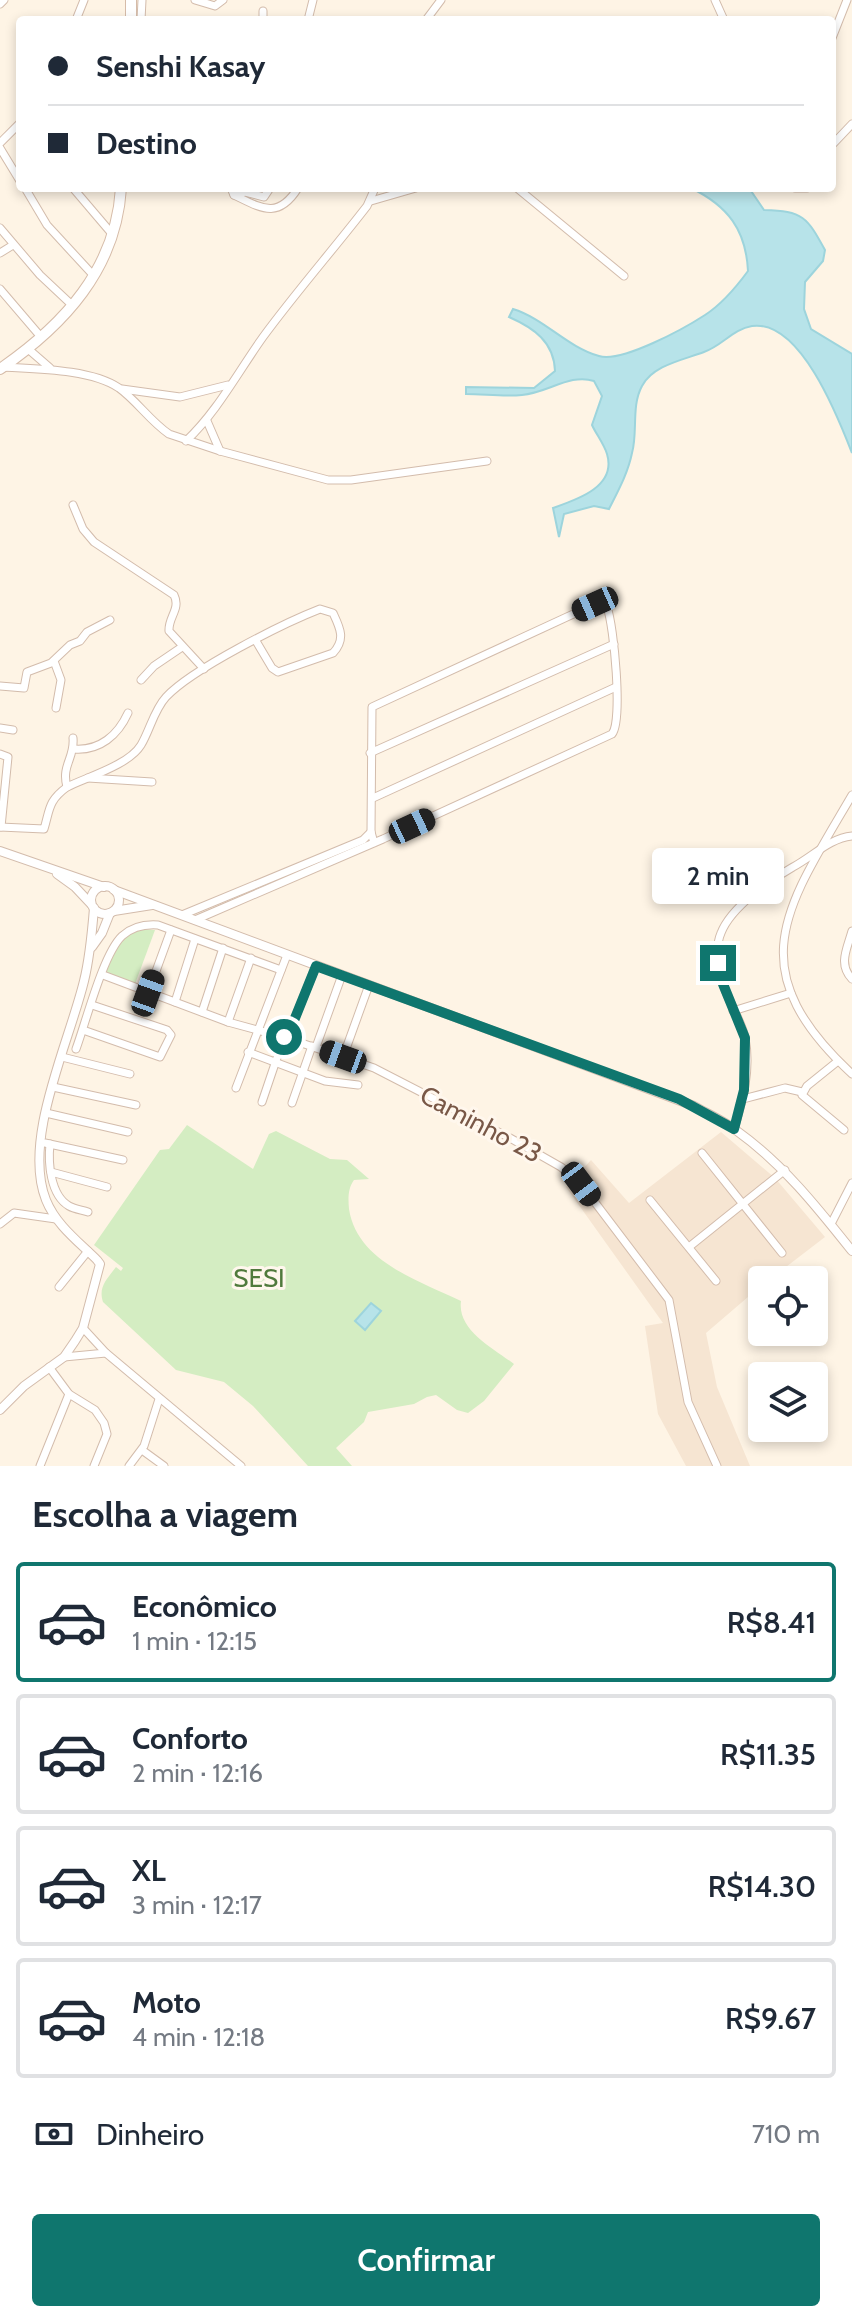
<!DOCTYPE html>
<html lang="pt">
<head>
<meta charset="utf-8">
<style>
	body { margin:0; font-family:Cabin,sans-serif; background:#f6f6f7; color:#1f2937; height:100vh; display:flex; flex-direction:column; font-size:30px; white-space:nowrap }
	* { box-sizing:border-box; margin:0 }
	p { font-size:26px; color:#747a83 }
	.icon { flex:none; width:44px; height:44px; fill:none; stroke:currentColor; stroke-width:2; stroke-linecap:round; stroke-linejoin:round }
	.map { position:relative; height:1466px; overflow:hidden }
	.side { display:flex; flex-direction:column; background:#fff; flex:1 }
	.side>* { flex:none }
	.banner { position:absolute; left:16px; top:16px; width:820px; height:176px; border-radius:8px; box-shadow:0 4px 12px #0003; display:grid; align-content:center; height:176px; padding:0 32px; background:#fff }
	.fabs { position:absolute; left:748px; top:1266px; display:grid; gap:16px }
	.fabs a { display:grid; place-items:center; width:80px; height:80px; border-radius:8px; background:#fff; box-shadow:0 4px 12px #0003; font-size:40px }
	.end { position:absolute; width:36px; height:36px; margin:-18px; border:10px solid #0f766e; background:#fff; box-shadow:0 0 0 4px #fff }
	.from { border-radius:50% }
	.bubble { position:absolute; height:56px; border-radius:8px; background:#fff; box-shadow:0 4px 12px #0003; font-size:26px; font-weight:600; line-height:56px; text-align:center }
	.car { position:absolute; width:24px; height:48px; margin:-24px -12px; border-radius:10px; box-shadow:0 0 6px 2px #0007; background:linear-gradient(#222 24%,#8ab4d8 0 40%,#222 0 76%,#8ab4d8 0 86%,#222 0) }
	.banner b { display:flex; align-items:center; gap:28px; height:76px; font-size:30px }
	.banner b+b { border-top:2px solid #e0e1e3 }
	.banner i { width:20px; height:20px; background:#1f2937 }
	ul { padding:0; list-style:none }
	li { display:flex; align-items:center; gap:24px; height:120px; margin:0 16px 12px; padding:0 16px; border:4px solid #e0e1e3; border-radius:8px }
	li div { flex:1 }
	li b { display:block; font-size:30px }
	li em { font-style:normal; font-weight:600 }
	li.on { border-color:#0f766e }
	li>.icon { width:72px; height:72px; stroke-width:1.5 }
	h2 { padding:0 32px; font-size:36px; line-height:96px }
	.pay { display:flex; align-items:center; gap:20px; height:88px; padding:0 32px; font-size:30px }
	.pay p { margin-inline-start:auto }
	.primary-button { display:flex; gap:16px; margin-top:auto; padding:16px 32px }
	.primary-button a { flex:1; height:92px; border-radius:8px; background:#0f766e; color:#fff; font-size:32px; font-weight:600; line-height:92px; text-align:center }
	.map>svg:first-child { display:block }
	.residential { fill:#f6e5d2 }
	.green { fill:#d4edc2 }
	.water { fill:#b7e3e9; stroke:#9dd4dc; stroke-width:2 }
	.lines { fill:none; stroke-linecap:round; stroke-linejoin:round }
	.minor-casing { stroke:#d3bcac; stroke-width:9 }
	.tertiary-casing { stroke:#d3bcac; stroke-width:10 }
	.secondary-casing { stroke:#d6bca9; stroke-width:12 }
	.minor { stroke:#fff; stroke-width:7 }
	.tertiary { stroke:#fff; stroke-width:8 }
	.secondary { stroke:#fff; stroke-width:10 }
	.route { stroke:#0f766e; stroke-width:10 }
	.labels { text-anchor:middle; dominant-baseline:central; stroke-width:6; stroke-linejoin:round; paint-order:stroke }
	.street-label { font-size:26px; fill:#795847; stroke:#fff7ed }
	.park-label { font-size:26px; fill:#507a3c; stroke:#fff7ed }
</style>
</head>
<body>
<div class="map">
<svg width="852" height="1466" viewBox="0 0 852 1466">
	<rect width="100%" height="100%" fill="#fef4e5"/>
	<!-- residential -->
	<polygon class="residential" points="721,1132 775,1178 825,1237 769,1280 762,1280 762,1285 706,1333 717,1387 750,1466 686,1466 658,1414 645,1326 663,1323 566,1187 591,1160 629,1203"/>
	<!-- green -->
	<g class="green">
		<path d="M141 929 155 930 135 984 106 974C112 950 118 939 141 929Z"/>
		<path d="M187 1125 253 1169 269 1134 276 1131 330 1159 347 1160 369 1179 354 1180C348 1188 348 1198 349 1209 357 1262 420 1281 461 1301 457 1330 493 1348 514 1364L484 1401 468 1413 457 1410 436 1395 427 1397 414 1404 368 1412 364 1422 336 1448 352 1466H308L253 1406 224 1382 176 1370 103 1302C98 1287 107 1279 116 1267L121 1271 123 1268 94 1245 160 1150 169 1149Z"/>
	</g>
	<!-- water -->
	<g class="water">
		<path d="M691 188H749L764 210C803 211 807 217 825 250L823 261 805 282 804 309 811 329 852 354V453C838 417 800 319 752 326 733 329 722 346 704 352 683 360 653 365 642 386 631 406 638 432 632 453 628 473 618 491 609 509L594 506 564 514 559 537 553 508C576 500 617 487 607 454 604 444 596 434 592 425L602 396 594 381C570 373 548 393 522 395 504 397 484 394 466 394V387L534 388 555 371C554 342 534 328 509 317L513 309C545 319 567 347 599 356 622 363 685 328 705 315 722 304 737 286 748 271 746 230 728 206 691 188Z"/>
		<polygon points="371,1303 381,1311 365,1330 355,1321"/>
	</g>
	<g class="lines">
		<defs>
			<g id="minor">
				<polyline points="195,0 215,6 223,0"/>
				<polyline points="715,0 724,20"/>
				<polyline points="0,4 4,0"/>
				<polyline points="76,20 84,0"/>
				<polyline points="141,20 142,0"/>
				<polyline points="263,20 263,11"/>
				<polyline points="308,20 313,0"/>
				<polyline points="426,20 441,0"/>
				<polyline points="832,38 847,0"/>
				<polyline points="0,143 20,123"/>
				<polyline points="832,145 852,124"/>
				<polyline points="0,148 20,181"/>
				<polyline points="25,188 47,225 94,276"/>
				<polyline points="73,188 113,235"/>
				<path d="M231 188 234 195C261 208 278 220 298 188"/>
				<polyline points="517,188 624,276"/>
				<polyline points="795,188 807,188"/>
				<polyline points="234,195 245,192 264,197 270,188"/>
				<polyline points="371,201 416,188"/>
				<polyline points="0,228 40,275 73,306"/>
				<polyline points="0,253 13,245"/>
				<polyline points="0,289 41,337"/>
				<polyline points="27,348 50,368"/>
				<path d="M3 367C36 369 91 369 119 388 137 401 150 421 169 434L220 451 328 480H351L487 461"/>
				<polyline points="122,389 180,397 228,385"/>
				<polyline points="207,421 220,451"/>
				<path d="M186 441C217 412 238 372 263 337 296 292 333 250 367 206L375 188"/>
				<path d="M73 505 83 529 94 542 174 595C181 609 168 617 169 631L204 669"/>
				<polyline points="54,661 61,680 56,708"/>
				<polyline points="141,680 154,666 182,647"/>
				<polyline points="0,686 24,688 27,672 51,663 70,645 80,641 87,632 110,620"/>
				<polyline points="0,728 13,730"/>
				<path d="M74 749C100 751 118 735 128 713"/>
				<polyline points="370,753 614,644"/>
				<polyline points="0,754 8,757 1,827"/>
				<polyline points="88,778 152,782"/>
				<path d="M67 787C61 765 75 758 73 738"/>
				<path d="M852 795C786 908 738 968 852 1074"/>
				<polyline points="373,798 616,687"/>
				<path d="M0 827 44 829C50 809 48 801 67 787 87 777 129 765 141 745 150 730 154 710 166 697 192 669 284 623 320 609L333 613C340 628 346 639 333 653L278 672 272 668 256 641"/>
				<polyline points="182,915 363,840 371,832"/>
				<path d="M195 920 383 839 612 734C623 721 614 626 607 607L595 604 372 707 371 832 374 843"/>
				<path d="M852 931C847 949 838 964 852 979"/>
				<polyline points="103,975 228,1022 287,1038 374,1068 510,1138 561,1167 581,1184 669,1300 688,1402 717,1466"/>
				<polyline points="148,993 171,930"/>
				<polyline points="175,1002 195,939"/>
				<polyline points="733,1011 791,993"/>
				<polyline points="202,1012 223,948"/>
				<polyline points="228,1022 251,958"/>
				<polyline points="83,1030 160,1057 171,1035 167,1030 92,1005"/>
				<polyline points="287,1038 316,966"/>
				<polyline points="316,1047 342,975"/>
				<path d="M76 1049C86 1022 103 954 122 936 132 927 144 924 158 925L281 970"/>
				<polyline points="248,1052 325,1081 358,1085"/>
				<polyline points="62,1057 130,1074"/>
				<polyline points="343,1057 369,985"/>
				<polyline points="838,1061 807,1086 802,1095 844,1130"/>
				<polyline points="53,1087 136,1105"/>
				<polyline points="236,1088 287,955"/>
				<polyline points="743,1099 785,1088 802,1092"/>
				<polyline points="262,1102 284,1037"/>
				<polyline points="292,1103 312,1046"/>
				<polyline points="46,1113 128,1132"/>
				<path d="M734 1129C743 1100 751 1069 745 1038 743 1024 729 1002 724 987 719 970 714 949 721 933 731 907 770 880 793 867 812 857 830 838 852 836"/>
				<polyline points="45,1143 123,1160"/>
				<path d="M50 1144C48 1162 50 1195 69 1206 74 1209 82 1210 88 1212"/>
				<polyline points="702,1153 782,1253"/>
				<polyline points="51,1172 107,1187"/>
				<polyline points="650,1200 716,1281"/>
				<polyline points="0,1224 14,1213 56,1219"/>
				<polyline points="831,1224 852,1183"/>
				<polyline points="689,1247 785,1170"/>
				<polyline points="59,1287 88,1251"/>
				<polyline points="106,1353 241,1466"/>
				<polyline points="64,1357 106,1353 83,1328"/>
				<polyline points="49,1367 69,1394 95,1410 104,1423 107,1434 94,1466"/>
				<polyline points="142,1450 164,1466"/>
				<polyline points="40,1466 69,1394"/>
				<polyline points="129,1466 144,1446 159,1399"/>
			</g>
			<g id="tertiary">
				<polyline points="0,851 104,887"/>
				<polyline points="57,874 75,887 91,904"/>
				<circle cx="105" cy="900" r="14"/>
				<path d="M114 890 694 1106C708 1114 724 1121 737 1131 783 1164 817 1207 852 1251"/>
				<polyline points="114,911 152,905"/>
				<polyline points="92,947 102,933 110,913"/>
				<path d="M0 1410 24 1386 64 1357 75 1341 83 1328 100 1264 97 1260C79 1242 56 1225 46 1200 22 1140 69 1043 84 981 90 957 92 933 94 908"/>
			</g>
			<g id="secondary">
				<polyline points="131,20 131,0"/>
				<path d="M0 369C64 325 116 269 121 188"/>
			</g>
		</defs>
		<!-- minor casing -->
		<use href="#minor" class="minor-casing"/>
		<!-- tertiary casing -->
		<use href="#tertiary" class="tertiary-casing"/>
		<!-- secondary casing -->
		<use href="#secondary" class="secondary-casing"/>
		<!-- minor -->
		<use href="#minor" class="minor"/>
		<!-- tertiary -->
		<use href="#tertiary" class="tertiary"/>
		<!-- secondary -->
		<use href="#secondary" class="secondary"/>
	</g>
	<g class="lines">
		<!-- route -->
		<polyline class="route" points="284,1037 287,1038 316,966 679,1099 734,1129 744,1090 745,1038 723,984 718,963"/>
	</g>
	<g class="labels">
		<!-- street labels -->
		<g class="street-label">
			<text transform="translate(481 1124) rotate(28)">Caminho 23</text>
		</g>
		<!-- park labels -->
		<g class="park-label">
			<text x="259" y="1278">SESI</text>
		</g>
	</g>
</svg>
<div class="fabs">
<a><svg class="icon" aria-label="locate" viewBox="0 0 24 24"><circle cx="12" cy="12" r="6"/><path d="M12 2v4M12 18v4M2 12h4M18 12h4"/></svg></a>
<a><svg class="icon" aria-label="layers" viewBox="0 0 24 24"><path d="M12 4l9 5-9 5-9-5zM3 14l9 5 9-5"/></svg></a>
</div>
<i class="end from" style="left:284px;top:1037px"></i>
<i class="end" style="left:718px;top:963px"></i>
<div class="bubble" style="left:652px;top:848px;width:132px">2 min</div>
<i class="car" style="left:595px;top:604px;rotate:246deg"></i>
<i class="car" style="left:412px;top:826px;rotate:65deg"></i>
<i class="car" style="left:148px;top:993px;rotate:20deg"></i>
<i class="car" style="left:343px;top:1057px;rotate:290deg"></i>
<i class="car" style="left:581px;top:1184px;rotate:143deg"></i>
<div class="banner">
<b><i class="from"></i>Senshi Kasay</b>
<b><i></i>Destino</b>
</div>
</div>
<section class="side">
<h2>Escolha a viagem</h2>
<ul>
<li class="on"><svg class="icon" aria-label="car" viewBox="0 0 24 24"><path d="M5 17H2v-5l4-1 3-4h7l3 4 3 1v5h-3M9 17h6M6 11h13"/><circle cx="7" cy="17" r="2"/><circle cx="17" cy="17" r="2"/></svg><div><b>Econômico</b><p>1 min · 12:15</p></div><em>R$8.41</em></li>
<li><svg class="icon" aria-label="car" viewBox="0 0 24 24"><path d="M5 17H2v-5l4-1 3-4h7l3 4 3 1v5h-3M9 17h6M6 11h13"/><circle cx="7" cy="17" r="2"/><circle cx="17" cy="17" r="2"/></svg><div><b>Conforto</b><p>2 min · 12:16</p></div><em>R$11.35</em></li>
<li><svg class="icon" aria-label="car" viewBox="0 0 24 24"><path d="M5 17H2v-5l4-1 3-4h7l3 4 3 1v5h-3M9 17h6M6 11h13"/><circle cx="7" cy="17" r="2"/><circle cx="17" cy="17" r="2"/></svg><div><b>XL</b><p>3 min · 12:17</p></div><em>R$14.30</em></li>
<li><svg class="icon" aria-label="car" viewBox="0 0 24 24"><path d="M5 17H2v-5l4-1 3-4h7l3 4 3 1v5h-3M9 17h6M6 11h13"/><circle cx="7" cy="17" r="2"/><circle cx="17" cy="17" r="2"/></svg><div><b>Moto</b><p>4 min · 12:18</p></div><em>R$9.67</em></li>
</ul>
<div class="pay"><svg class="icon" aria-label="cash" viewBox="0 0 24 24"><path d="M3 7h18v10H3z"/><circle cx="12" cy="12" r="2"/></svg>Dinheiro<p>710 m</p></div>
<div class="primary-button"><a>Confirmar</a></div>
</section>
</body>
</html>
